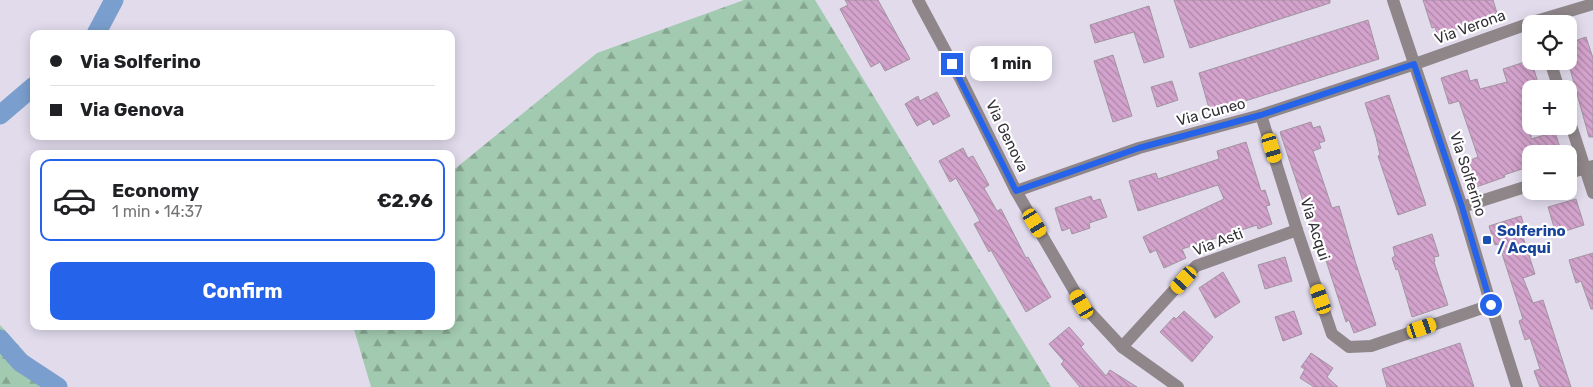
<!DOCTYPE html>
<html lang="en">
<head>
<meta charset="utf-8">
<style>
	body { margin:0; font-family:Rubik,sans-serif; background:#f2f2f2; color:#202124; height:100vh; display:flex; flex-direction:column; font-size:19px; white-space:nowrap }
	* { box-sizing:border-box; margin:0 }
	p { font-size:16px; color:#757577 }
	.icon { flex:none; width:28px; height:28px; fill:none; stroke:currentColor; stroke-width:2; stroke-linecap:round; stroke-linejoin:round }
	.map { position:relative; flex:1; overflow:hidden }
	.sheet { position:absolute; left:30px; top:150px; width:425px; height:180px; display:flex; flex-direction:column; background:#fff; border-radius:10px; box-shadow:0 2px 12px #0003 }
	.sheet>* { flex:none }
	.top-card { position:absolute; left:30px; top:30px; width:425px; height:110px; border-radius:10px; box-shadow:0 2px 12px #0003; display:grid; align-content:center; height:110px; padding:0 20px; background:#fff }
	.controls { position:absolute; left:1522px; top:15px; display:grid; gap:10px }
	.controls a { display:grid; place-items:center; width:55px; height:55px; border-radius:10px; background:#fff; box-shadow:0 2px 12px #0003; font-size:25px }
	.end { position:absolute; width:22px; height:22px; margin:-11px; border:6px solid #2563eb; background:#fff; box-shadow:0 0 0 2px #fff }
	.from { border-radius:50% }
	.bubble { position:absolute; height:35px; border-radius:10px; background:#fff; box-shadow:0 2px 12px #0003; font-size:16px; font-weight:700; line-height:35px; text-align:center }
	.car { position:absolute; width:15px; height:30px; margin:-15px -8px; border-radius:6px; box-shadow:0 0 4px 1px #0007; background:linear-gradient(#f5c518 24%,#345 0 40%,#f5c518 0 76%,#345 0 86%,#f5c518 0) }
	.top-card b { display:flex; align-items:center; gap:18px; height:48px; font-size:19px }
	.top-card b+b { border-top:1px solid #e0e0e0 }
	.top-card i { width:12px; height:12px; background:#202124 }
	ul { padding:9px 0 0; list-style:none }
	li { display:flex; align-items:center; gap:15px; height:82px; margin:0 10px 8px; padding:0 10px; border:2px solid transparent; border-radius:10px }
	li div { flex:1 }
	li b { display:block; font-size:19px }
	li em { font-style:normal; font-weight:700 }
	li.selected { border-color:#2563eb }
	li>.icon { width:45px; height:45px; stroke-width:1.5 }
	.action { display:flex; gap:10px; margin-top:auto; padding:10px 20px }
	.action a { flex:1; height:58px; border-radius:10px; background:#2563eb; color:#fff; font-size:20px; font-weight:700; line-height:58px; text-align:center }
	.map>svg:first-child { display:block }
	.forest { fill:url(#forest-firs) }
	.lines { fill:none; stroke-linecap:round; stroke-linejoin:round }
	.canal { stroke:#7a9ecd; stroke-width:19 }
	.building { fill:url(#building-back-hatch); stroke:#a294a0 }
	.minor { stroke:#8e8689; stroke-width:12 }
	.route { stroke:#2563eb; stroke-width:6 }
	.transit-dot { fill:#1a4fb4; stroke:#fff; stroke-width:2 }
	.labels { text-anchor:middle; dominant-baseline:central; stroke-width:4.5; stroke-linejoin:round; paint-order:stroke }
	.street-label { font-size:15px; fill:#333138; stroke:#fff }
	.transit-label { font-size:15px; font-weight:bold; fill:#164399; stroke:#fff; text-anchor:start }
</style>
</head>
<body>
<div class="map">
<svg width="1593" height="387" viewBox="0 0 1593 387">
	<defs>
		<pattern id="forest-firs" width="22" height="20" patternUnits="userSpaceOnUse" patternTransform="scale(1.25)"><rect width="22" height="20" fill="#a2cab0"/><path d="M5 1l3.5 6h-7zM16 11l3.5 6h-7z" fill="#85a590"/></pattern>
		<pattern id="building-back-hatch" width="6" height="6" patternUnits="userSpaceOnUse" patternTransform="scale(1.25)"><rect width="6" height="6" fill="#d4a3cd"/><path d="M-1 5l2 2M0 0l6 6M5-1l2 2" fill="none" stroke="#ad85a7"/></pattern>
	</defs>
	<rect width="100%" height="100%" fill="#e1dbec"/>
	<!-- forest -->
	<g class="forest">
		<polygon points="744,0 815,0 1051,387 371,387 353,326 451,326 451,172 597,53"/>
		<polygon points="0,325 49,379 67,387 0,387"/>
	</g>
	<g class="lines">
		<!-- canal -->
		<g class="canal">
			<polyline points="96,34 114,0"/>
			<polyline points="0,115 34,86"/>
			<polyline points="0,339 20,362 58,387"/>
		</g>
	</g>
	<!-- building -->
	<g class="building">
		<polygon points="845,0 878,0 910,59 885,71 880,62 871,67 840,9 848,5"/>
		<polygon points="1174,0 1330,0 1330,3 1190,48"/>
		<polygon points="1423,0 1493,0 1497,13 1463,25 1464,27 1438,36 1435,27 1432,28"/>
		<polygon points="1149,6 1164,57 1144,63 1134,32 1095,43 1090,25"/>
		<polygon points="1368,20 1379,59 1210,112 1199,73"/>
		<polygon points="1586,37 1593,58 1593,137 1589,137 1569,65 1569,51 1575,49 1572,42"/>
		<polygon points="1113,55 1132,116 1113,122 1094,61"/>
		<polygon points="1531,60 1539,86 1531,88 1531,139 1555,132 1562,154 1531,154 1531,166 1504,175 1505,177 1476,187 1468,161 1478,157 1459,101 1449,104 1441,78 1467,70 1470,81 1477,79 1480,89 1507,82 1503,69"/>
		<polygon points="1172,81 1178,100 1157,107 1151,87"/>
		<polygon points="937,92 950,116 933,125 930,119 917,126 905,104 918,96 920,101"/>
		<polygon points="1389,95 1426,205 1398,215 1378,156 1380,155 1376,137 1365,103"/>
		<polygon points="1311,122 1313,128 1320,126 1325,141 1319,143 1321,148 1313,151 1332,208 1339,206 1356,264 1376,325 1354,333 1349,320 1346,322 1321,245 1318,246 1280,132"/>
		<polygon points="1246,142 1261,191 1265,190 1270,205 1266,206 1272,224 1258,229 1257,225 1182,249 1186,258 1164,268 1156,250 1150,253 1143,237 1224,199 1218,185 1138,211 1129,181 1156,173 1158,179 1219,159 1217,151"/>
		<polygon points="963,148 968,158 973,156 989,185 984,188 997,211 1001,209 1026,258 1028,257 1051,297 1026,312 991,250 989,252 974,224 980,221 956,178 950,182 939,161"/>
		<polygon points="1091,196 1093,201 1100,199 1107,217 1089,223 1090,228 1072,234 1070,228 1062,231 1055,208"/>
		<polygon points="1576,199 1584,225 1556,234 1548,207"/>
		<polygon points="1521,216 1527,235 1523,237 1535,274 1523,278 1533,303 1543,300 1571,387 1540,387 1534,371 1540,369 1530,338 1525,340 1519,321 1523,319 1499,244 1495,245 1489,226"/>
		<polygon points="1432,234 1439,256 1434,257 1435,261 1434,262 1448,305 1412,317 1398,269 1396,270 1392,258 1395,256 1393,247"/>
		<polygon points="1593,253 1593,309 1591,309 1581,281 1576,283 1569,260"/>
		<polygon points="1285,257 1292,281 1265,289 1258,265"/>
		<polygon points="1223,272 1240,302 1215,318 1199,288"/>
		<polygon points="1184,311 1213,337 1192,362 1160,332 1174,317 1176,319"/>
		<polygon points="1294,311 1302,334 1283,341 1275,317"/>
		<polygon points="1069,327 1084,344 1081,347 1106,376 1110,370 1137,387 1080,387 1061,364 1064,361 1049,344"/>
		<polygon points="1460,343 1474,387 1387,387 1382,369"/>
		<polygon points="1311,353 1333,368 1327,377 1338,387 1314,387 1300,378 1305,369 1301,367"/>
	</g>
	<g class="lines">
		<!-- minor -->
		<g class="minor">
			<polyline points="918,0 961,80 1016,191 1082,304 1122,347 1178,387"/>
			<polyline points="1393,0 1462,207 1491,305 1517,387"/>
			<polyline points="1550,61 1559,89"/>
			<polyline points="1261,115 1297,230 1332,334 1349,347 1371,346 1491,305"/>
			<polyline points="1569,119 1593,193"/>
			<polyline points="1569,173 1593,166"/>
			<polyline points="1016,191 1139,148 1261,115 1415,64 1536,21 1593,4"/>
			<polyline points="1462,207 1531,185"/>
			<polyline points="1122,347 1196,266 1297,230"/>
		</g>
	</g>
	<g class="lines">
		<!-- route -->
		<polyline class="route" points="952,64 1016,191 1139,148 1261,115 1414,64 1462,207 1491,305"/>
	</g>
	<!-- markers -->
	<rect class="transit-dot" x="1482" y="235" width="10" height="10" rx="2.5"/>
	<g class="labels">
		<!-- street labels -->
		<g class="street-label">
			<text transform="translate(1470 27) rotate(-20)">Via Verona</text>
			<text transform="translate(1211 112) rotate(-15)">Via Cuneo</text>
			<text transform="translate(1007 136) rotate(64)">Via Genova</text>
			<text transform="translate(1468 174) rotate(72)">Via Solferino</text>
			<text transform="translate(1315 229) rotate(72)">Via Acqui</text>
			<text transform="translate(1218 242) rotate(-21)">Via Asti</text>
		</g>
		<!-- transit labels -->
		<g class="transit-label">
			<text x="1497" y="231">Solferino<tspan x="1497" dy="17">/ Acqui</tspan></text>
		</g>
	</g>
</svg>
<div class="controls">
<a><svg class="icon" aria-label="locate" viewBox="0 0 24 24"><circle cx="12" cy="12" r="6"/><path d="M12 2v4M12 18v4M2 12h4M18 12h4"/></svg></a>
<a>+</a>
<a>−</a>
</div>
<i class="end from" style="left:1491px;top:305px"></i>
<i class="end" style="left:952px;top:64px"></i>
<div class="bubble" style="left:970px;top:46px;width:82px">1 min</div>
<i class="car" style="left:1272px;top:148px;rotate:163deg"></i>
<i class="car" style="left:1035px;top:223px;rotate:149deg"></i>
<i class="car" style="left:1184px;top:280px;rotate:222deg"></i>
<i class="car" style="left:1321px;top:299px;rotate:341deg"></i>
<i class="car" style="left:1082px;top:304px;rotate:330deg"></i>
<i class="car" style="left:1422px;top:328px;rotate:71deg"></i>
<div class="top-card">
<b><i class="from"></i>Via Solferino</b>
<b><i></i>Via Genova</b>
</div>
<section class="sheet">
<ul>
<li class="selected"><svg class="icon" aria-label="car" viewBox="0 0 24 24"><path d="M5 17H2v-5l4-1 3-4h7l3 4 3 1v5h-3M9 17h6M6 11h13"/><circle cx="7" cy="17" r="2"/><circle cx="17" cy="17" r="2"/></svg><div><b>Economy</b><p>1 min · 14:37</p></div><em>€2.96</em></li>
</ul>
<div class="action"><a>Confirm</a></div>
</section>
</div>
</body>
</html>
